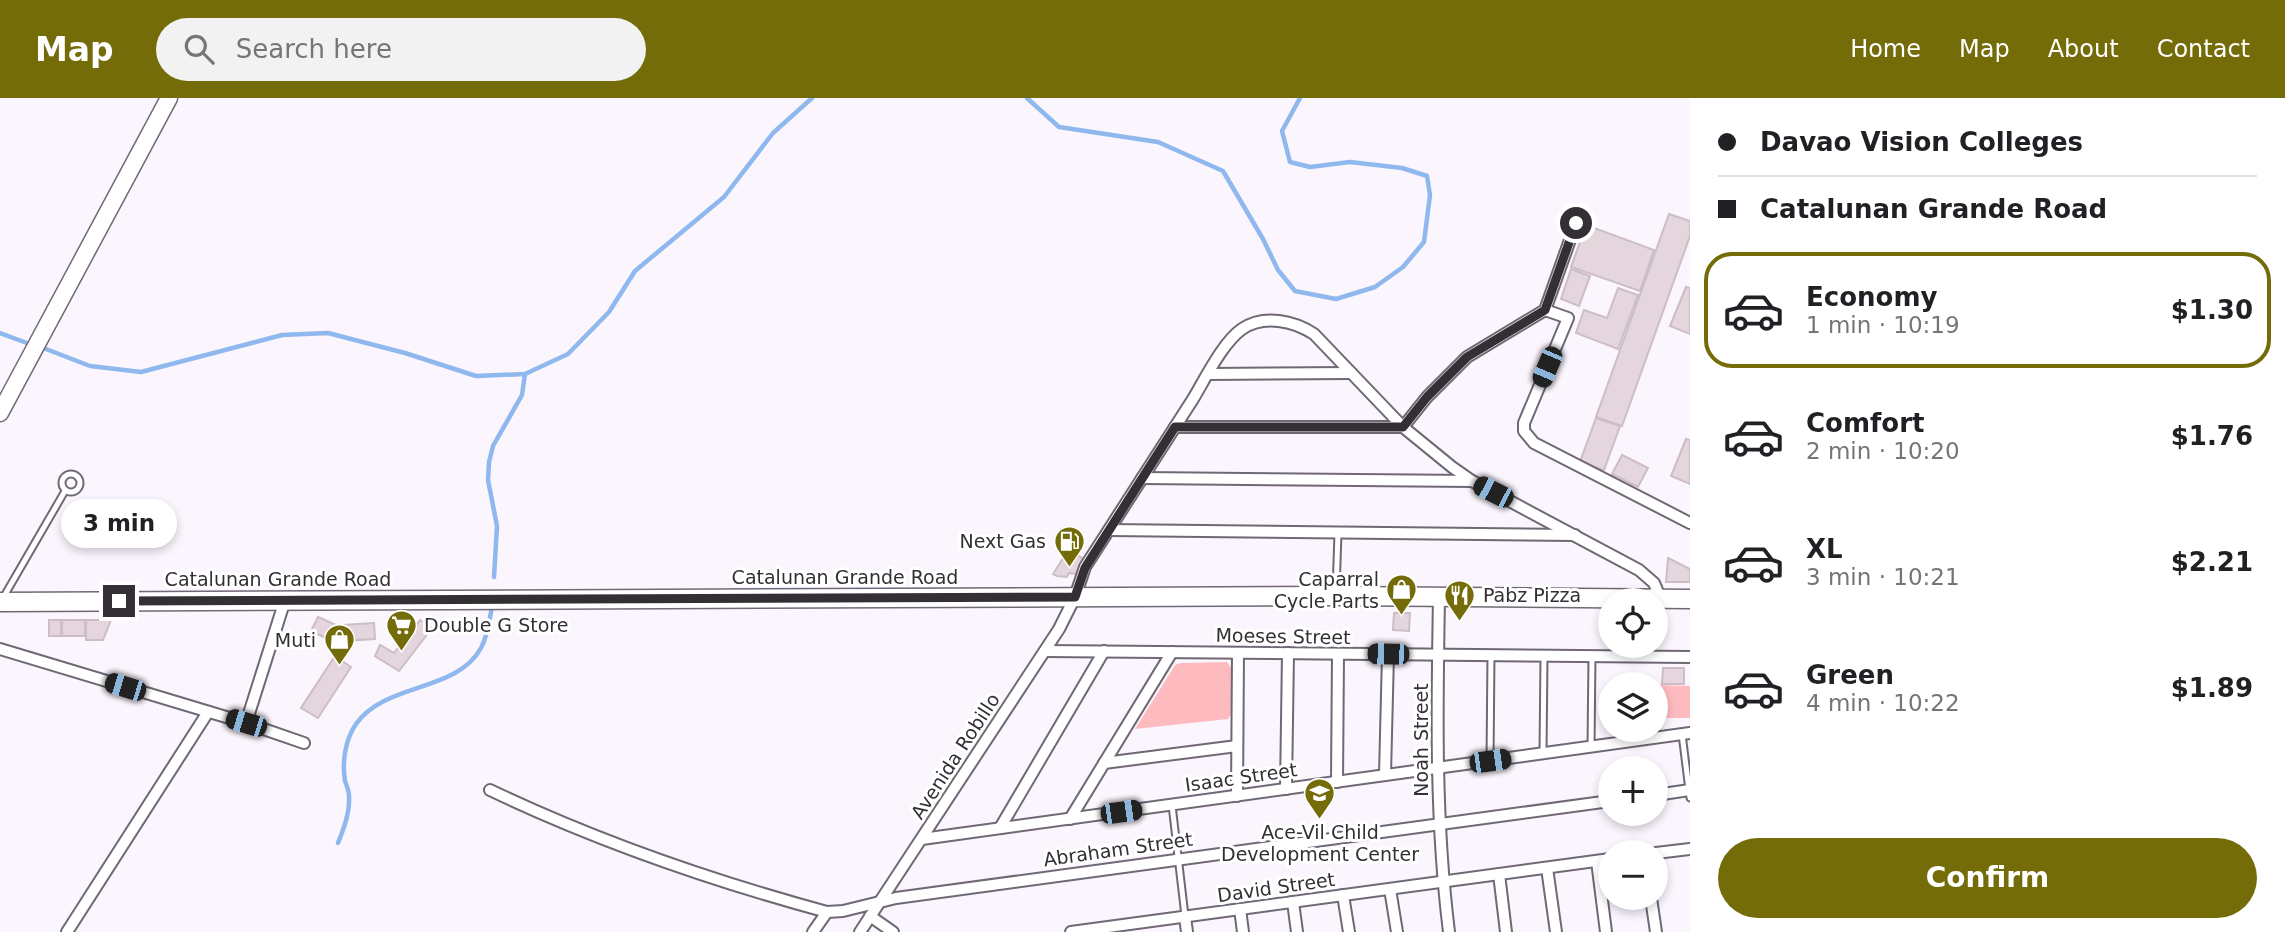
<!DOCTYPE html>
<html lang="en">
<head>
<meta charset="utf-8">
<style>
	body { margin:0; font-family:"DejaVu Sans",sans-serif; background:#f2f2f2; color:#202124; height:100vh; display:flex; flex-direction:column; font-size:26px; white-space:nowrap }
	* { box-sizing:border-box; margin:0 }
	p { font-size:23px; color:#757577 }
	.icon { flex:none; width:38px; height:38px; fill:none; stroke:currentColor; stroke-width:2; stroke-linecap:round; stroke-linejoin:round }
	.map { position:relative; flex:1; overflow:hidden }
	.sheet { display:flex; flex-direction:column; background:#fff; width:595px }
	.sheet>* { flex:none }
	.guide { display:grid; align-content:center; height:154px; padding:0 28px; background:#fff }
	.controls { position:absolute; left:1598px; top:490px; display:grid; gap:14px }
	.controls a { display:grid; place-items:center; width:70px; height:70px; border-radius:50%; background:#fff; box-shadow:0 4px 10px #0003; font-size:35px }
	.end { position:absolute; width:32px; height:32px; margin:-16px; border:9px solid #332f34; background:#fff; box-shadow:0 0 0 4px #fff }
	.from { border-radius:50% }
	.bubble { position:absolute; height:49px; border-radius:24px; background:#fff; box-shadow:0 4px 10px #0003; font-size:23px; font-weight:800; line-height:49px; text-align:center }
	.car { position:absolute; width:21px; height:42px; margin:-21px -10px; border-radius:9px; box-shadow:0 0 5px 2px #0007; background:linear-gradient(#222 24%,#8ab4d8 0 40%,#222 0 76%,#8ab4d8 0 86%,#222 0) }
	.guide b { display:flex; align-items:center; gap:24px; height:66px; font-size:26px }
	.guide b+b { border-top:2px solid #e0e0e0 }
	.guide i { width:18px; height:18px; background:#202124 }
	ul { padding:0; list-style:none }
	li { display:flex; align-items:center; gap:21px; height:116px; margin:0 14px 10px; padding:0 14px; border:4px solid transparent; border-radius:28px }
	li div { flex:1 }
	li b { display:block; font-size:26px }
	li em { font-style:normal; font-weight:800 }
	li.current { border-color:#736c08 }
	li>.icon { width:63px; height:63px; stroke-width:1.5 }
	.cta { display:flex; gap:14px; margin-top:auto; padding:14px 28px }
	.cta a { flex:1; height:80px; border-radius:42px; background:#736c08; color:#fff; font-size:28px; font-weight:800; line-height:80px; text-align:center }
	header { display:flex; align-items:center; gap:42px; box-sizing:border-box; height:98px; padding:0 35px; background:#736c08; color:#fff }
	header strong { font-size:33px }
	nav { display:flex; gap:38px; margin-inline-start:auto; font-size:24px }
	.search { width:490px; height:63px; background:#f2f2f2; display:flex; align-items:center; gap:18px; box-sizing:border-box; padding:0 24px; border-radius:38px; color:#757577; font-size:26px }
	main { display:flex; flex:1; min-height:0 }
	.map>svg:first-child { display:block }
	.green { fill:#febbbf }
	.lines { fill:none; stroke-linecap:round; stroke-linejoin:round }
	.stream { stroke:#8fb8ee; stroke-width:4.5 }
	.building { fill:#e5d6de; stroke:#cdbdc5; stroke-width:2 }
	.lane-casing { stroke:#706874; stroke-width:9 }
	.street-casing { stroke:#706874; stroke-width:14 }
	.secondary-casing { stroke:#706874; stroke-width:19 }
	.primary-casing { stroke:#706874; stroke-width:21 }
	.lane { stroke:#fff; stroke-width:5 }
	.street { stroke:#fff; stroke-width:10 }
	.secondary { stroke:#fff; stroke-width:16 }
	.primary { stroke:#fff; stroke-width:18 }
	.route { stroke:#332f34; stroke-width:9 }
	.labels { text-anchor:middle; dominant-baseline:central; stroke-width:6; stroke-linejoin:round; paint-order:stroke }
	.poi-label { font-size:19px; fill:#332f34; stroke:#fff; text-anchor:end }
	.street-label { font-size:19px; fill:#332f34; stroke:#fff }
</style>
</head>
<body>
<header>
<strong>Map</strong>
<div class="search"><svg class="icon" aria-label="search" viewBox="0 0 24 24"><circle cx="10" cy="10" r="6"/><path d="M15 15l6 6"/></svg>Search here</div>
<nav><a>Home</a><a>Map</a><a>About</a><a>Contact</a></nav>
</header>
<main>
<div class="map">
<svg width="1690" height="834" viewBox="0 0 1690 834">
	<rect width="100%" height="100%" fill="#fbf5fd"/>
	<!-- green -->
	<g class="green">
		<polygon points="1227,564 1232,571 1231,616 1228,621 1135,631 1175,567 1181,565"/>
		<polygon points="1656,587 1690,588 1690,620 1656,620"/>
	</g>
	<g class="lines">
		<!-- stream -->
		<g class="stream">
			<polyline points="1027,0 1059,29 1158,44 1223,73 1263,141 1278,172 1295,193 1336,201 1375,189 1403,169 1424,144 1430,97 1427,78 1402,70 1350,64 1310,69 1290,64 1282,33 1300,0"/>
			<polyline points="0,235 27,245"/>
			<polyline points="46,251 90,268 141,274 282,237 328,235 405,255 476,278 525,276 568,256 609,214 635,173 724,99 773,35 812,0"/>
			<polyline points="494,479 497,428 488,382 489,364 493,348 522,297 525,276"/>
			<path d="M338 745C344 730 350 714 349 698 349 693 347 688 345 683 342 664 345 642 356 626 386 584 456 595 481 550 488 537 489 523 492 509"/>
		</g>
	</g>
	<!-- building -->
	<g class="building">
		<polygon points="1669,116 1690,123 1690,138 1622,328 1596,319"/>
		<polygon points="1586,127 1654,152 1640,193 1571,169"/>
		<polygon points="1571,171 1590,178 1579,208 1561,201"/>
		<polygon points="1686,189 1690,190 1690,236 1670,228"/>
		<polygon points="1618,190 1638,197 1618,251 1576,235 1584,212 1607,220"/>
		<polygon points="1596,320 1620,328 1604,372 1580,364"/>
		<polygon points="1686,341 1690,342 1690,386 1671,378"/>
		<polygon points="1622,357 1648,370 1638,389 1612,376"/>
		<polygon points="1069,451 1085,462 1076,476 1069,475 1067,479 1057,478 1053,476"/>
		<polygon points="1668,460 1690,471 1690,484 1666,484"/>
		<polygon points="1394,515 1410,515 1409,533 1393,532"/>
		<polygon points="318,519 336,527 338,534 334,544 311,533"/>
		<rect x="49" y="522" width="12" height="16"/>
		<rect x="62" y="522" width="23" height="16"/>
		<polygon points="86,522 111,522 103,542 86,542"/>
		<polygon points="420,522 432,530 399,573 375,558 380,547 394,555"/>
		<polygon points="374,525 375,541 344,543 343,527"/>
		<polygon points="335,558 351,569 318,620 301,610"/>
		<polygon points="1663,570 1684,570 1684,586 1662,586"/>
	</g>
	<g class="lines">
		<defs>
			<g id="lane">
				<circle cx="71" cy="385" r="9"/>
				<polyline points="1336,494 1338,435"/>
				<polyline points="3,500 65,393"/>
				<polyline points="1682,636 1690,700"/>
				<polyline points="1591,649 1592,558"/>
				<polyline points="1543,655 1544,558"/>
				<polyline points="1490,663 1491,557"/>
				<polyline points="1172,707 1185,818"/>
			</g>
			<g id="street">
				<polyline points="1545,212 1568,220 1524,325 1524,333 1534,345 1690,425"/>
				<polyline points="1208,276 1351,275"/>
				<polyline points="1175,329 1403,329 1427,299 1467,259 1545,212 1576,125"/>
				<polyline points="1142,380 1472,383"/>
				<polyline points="1109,432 1575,437"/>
				<path d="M1439 499C1437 611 1435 722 1449 834"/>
				<polyline points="0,551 246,625 304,645"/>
				<polyline points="1045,553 1690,559"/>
				<polyline points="246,625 285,502"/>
				<polyline points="1104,665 1237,648"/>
				<polyline points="1385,677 1388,556"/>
				<polyline points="1337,684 1338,556"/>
				<polyline points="1286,691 1288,555"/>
				<path d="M490 692C597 743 713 783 827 814L843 813 896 800 1610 703"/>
				<polyline points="1656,697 1690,692"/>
				<polyline points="1237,698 1238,555"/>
				<polyline points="1070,721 1172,554"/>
				<polyline points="1000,730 1104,553"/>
				<polyline points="922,741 1690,635"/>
				<polyline points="1656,755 1690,751"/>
				<polyline points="1597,763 1606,834"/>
				<polyline points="1547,770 1556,834"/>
				<polyline points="1499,776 1506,834"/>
				<polyline points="1390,791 1397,834"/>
				<polyline points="1343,797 1349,834"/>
				<polyline points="1651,800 1656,834"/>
				<polyline points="1293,804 1297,834"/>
				<polyline points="1240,811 1243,834"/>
				<polyline points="870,818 893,834"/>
				<polyline points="1185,819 1187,834"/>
				<polyline points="67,834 208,614"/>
				<polyline points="813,834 827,814"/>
				<path d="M860 834 1059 531 1075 499 1085 469C1121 413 1157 357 1193 301 1205 281 1223 244 1242 231 1264 216 1294 223 1314 236L1403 329 1452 369 1472 383 1639 472 1654 485 1661 502"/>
				<polyline points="1071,834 1610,761"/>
			</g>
			<polyline id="secondary" points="0,315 169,0"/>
			<polyline id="primary" points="0,504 1336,498 1690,501"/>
		</defs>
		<!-- lane casing -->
		<use href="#lane" class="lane-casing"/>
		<!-- street casing -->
		<use href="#street" class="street-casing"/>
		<!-- secondary casing -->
		<use href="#secondary" class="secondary-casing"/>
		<!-- primary casing -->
		<use href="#primary" class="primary-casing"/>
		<!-- lane -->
		<use href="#lane" class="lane"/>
		<!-- street -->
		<use href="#street" class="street"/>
		<!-- secondary -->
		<use href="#secondary" class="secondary"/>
		<!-- primary -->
		<use href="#primary" class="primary"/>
	</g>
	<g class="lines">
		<!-- route -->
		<polyline class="route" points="119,503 1075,499 1085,470 1175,329 1403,329 1427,299 1467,259 1545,212 1576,125"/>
	</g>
	<!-- icons -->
	<defs>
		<symbol id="fuel-pin" viewBox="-11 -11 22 30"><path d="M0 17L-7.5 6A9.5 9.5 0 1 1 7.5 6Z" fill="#736c08" stroke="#fff"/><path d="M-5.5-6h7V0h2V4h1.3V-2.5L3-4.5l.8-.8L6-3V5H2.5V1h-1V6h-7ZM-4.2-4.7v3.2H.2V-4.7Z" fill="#fff"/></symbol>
		<symbol id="shop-pin" viewBox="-11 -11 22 30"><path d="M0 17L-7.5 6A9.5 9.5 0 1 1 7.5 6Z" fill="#736c08" stroke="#fff"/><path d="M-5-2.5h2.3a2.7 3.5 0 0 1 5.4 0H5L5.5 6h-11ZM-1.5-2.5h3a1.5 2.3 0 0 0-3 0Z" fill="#fff"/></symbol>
		<symbol id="restaurant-pin" viewBox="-11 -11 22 30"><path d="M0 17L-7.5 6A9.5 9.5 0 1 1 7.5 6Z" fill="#736c08" stroke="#fff"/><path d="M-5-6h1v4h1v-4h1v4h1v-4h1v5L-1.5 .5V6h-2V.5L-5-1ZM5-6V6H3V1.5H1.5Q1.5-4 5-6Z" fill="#fff"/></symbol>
		<symbol id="supermarket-pin" viewBox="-11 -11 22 30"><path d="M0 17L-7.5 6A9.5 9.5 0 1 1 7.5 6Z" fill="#736c08" stroke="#fff"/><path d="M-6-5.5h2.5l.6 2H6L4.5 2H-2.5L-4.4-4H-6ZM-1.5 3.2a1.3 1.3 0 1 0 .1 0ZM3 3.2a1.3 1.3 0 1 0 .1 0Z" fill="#fff"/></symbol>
		<symbol id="school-pin" viewBox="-11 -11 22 30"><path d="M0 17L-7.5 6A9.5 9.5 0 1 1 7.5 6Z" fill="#736c08" stroke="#fff"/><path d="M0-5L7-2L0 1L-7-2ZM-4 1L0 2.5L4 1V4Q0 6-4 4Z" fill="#fff"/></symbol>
	</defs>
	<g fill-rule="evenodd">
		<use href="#fuel-pin" x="1052" y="426" width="35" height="47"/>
		<use href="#shop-pin" x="1384" y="474" width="35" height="47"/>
		<use href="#restaurant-pin" x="1442" y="480" width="35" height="47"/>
		<use href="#supermarket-pin" x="384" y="510" width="35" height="47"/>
		<use href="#shop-pin" x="322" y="524" width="35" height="47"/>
		<use href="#school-pin" x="1302" y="678" width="35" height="47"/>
	</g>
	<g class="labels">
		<!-- poi labels -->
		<g class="poi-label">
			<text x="1046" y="443">Next Gas</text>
			<text x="1379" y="481">Caparral<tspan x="1379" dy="22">Cycle Parts</tspan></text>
			<text x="1483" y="497" text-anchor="start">Pabz Pizza</text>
			<text x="424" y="527" text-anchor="start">Double G Store</text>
			<text x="316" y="542">Muti</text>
			<text x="1320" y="734" text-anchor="middle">Ace-Vil Child<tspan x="1320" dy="22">Development Center</tspan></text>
		</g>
		<!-- street labels -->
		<g class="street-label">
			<text x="845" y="479">Catalunan Grande Road</text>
			<text x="278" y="481">Catalunan Grande Road</text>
			<text transform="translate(1283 538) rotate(1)">Moeses Street</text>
			<text transform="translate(1421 642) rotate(-90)">Noah Street</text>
			<text transform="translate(955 658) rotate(-57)">Avenida Robillo</text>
			<text transform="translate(1241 679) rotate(-8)">Isaac Street</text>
			<text transform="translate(1118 751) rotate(-8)">Abraham Street</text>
			<text transform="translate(1276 789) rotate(-8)">David Street</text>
		</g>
	</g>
</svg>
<div class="controls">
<a><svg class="icon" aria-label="locate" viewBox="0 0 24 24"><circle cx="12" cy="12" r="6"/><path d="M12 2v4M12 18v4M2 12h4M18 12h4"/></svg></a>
<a><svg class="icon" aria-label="layers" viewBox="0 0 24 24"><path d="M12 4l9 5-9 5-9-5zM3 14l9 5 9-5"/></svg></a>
<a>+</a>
<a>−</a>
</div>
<i class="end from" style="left:1576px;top:125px"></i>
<i class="end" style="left:119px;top:503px"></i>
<div class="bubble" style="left:61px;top:401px;width:116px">3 min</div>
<i class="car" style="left:1547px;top:269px;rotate:203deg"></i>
<i class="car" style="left:1493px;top:394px;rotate:297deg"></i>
<i class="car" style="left:1388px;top:556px;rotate:271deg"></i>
<i class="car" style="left:125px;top:589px;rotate:287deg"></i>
<i class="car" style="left:246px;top:625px;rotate:287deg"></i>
<i class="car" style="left:1490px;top:663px;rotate:82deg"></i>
<i class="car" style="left:1121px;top:714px;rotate:82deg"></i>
</div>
<section class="sheet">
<div class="guide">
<b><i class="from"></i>Davao Vision Colleges</b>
<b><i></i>Catalunan Grande Road</b>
</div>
<ul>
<li class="current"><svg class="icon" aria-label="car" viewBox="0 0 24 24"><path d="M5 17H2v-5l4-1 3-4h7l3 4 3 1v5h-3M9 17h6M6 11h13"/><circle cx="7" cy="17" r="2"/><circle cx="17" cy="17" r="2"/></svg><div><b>Economy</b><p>1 min · 10:19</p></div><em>$1.30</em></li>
<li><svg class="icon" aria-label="car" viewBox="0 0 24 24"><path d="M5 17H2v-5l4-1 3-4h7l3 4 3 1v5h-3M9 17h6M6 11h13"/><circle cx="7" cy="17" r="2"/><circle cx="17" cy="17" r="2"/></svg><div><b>Comfort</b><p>2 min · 10:20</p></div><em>$1.76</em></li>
<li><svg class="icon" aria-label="car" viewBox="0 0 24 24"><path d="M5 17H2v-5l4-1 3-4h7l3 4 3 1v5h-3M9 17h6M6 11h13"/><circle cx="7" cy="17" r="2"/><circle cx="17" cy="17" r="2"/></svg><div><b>XL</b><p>3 min · 10:21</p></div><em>$2.21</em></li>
<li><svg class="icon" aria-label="car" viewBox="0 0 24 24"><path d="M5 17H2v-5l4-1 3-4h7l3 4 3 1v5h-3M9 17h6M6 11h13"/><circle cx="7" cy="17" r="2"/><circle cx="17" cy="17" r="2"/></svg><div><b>Green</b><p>4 min · 10:22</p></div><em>$1.89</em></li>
</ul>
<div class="cta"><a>Confirm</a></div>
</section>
</main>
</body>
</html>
